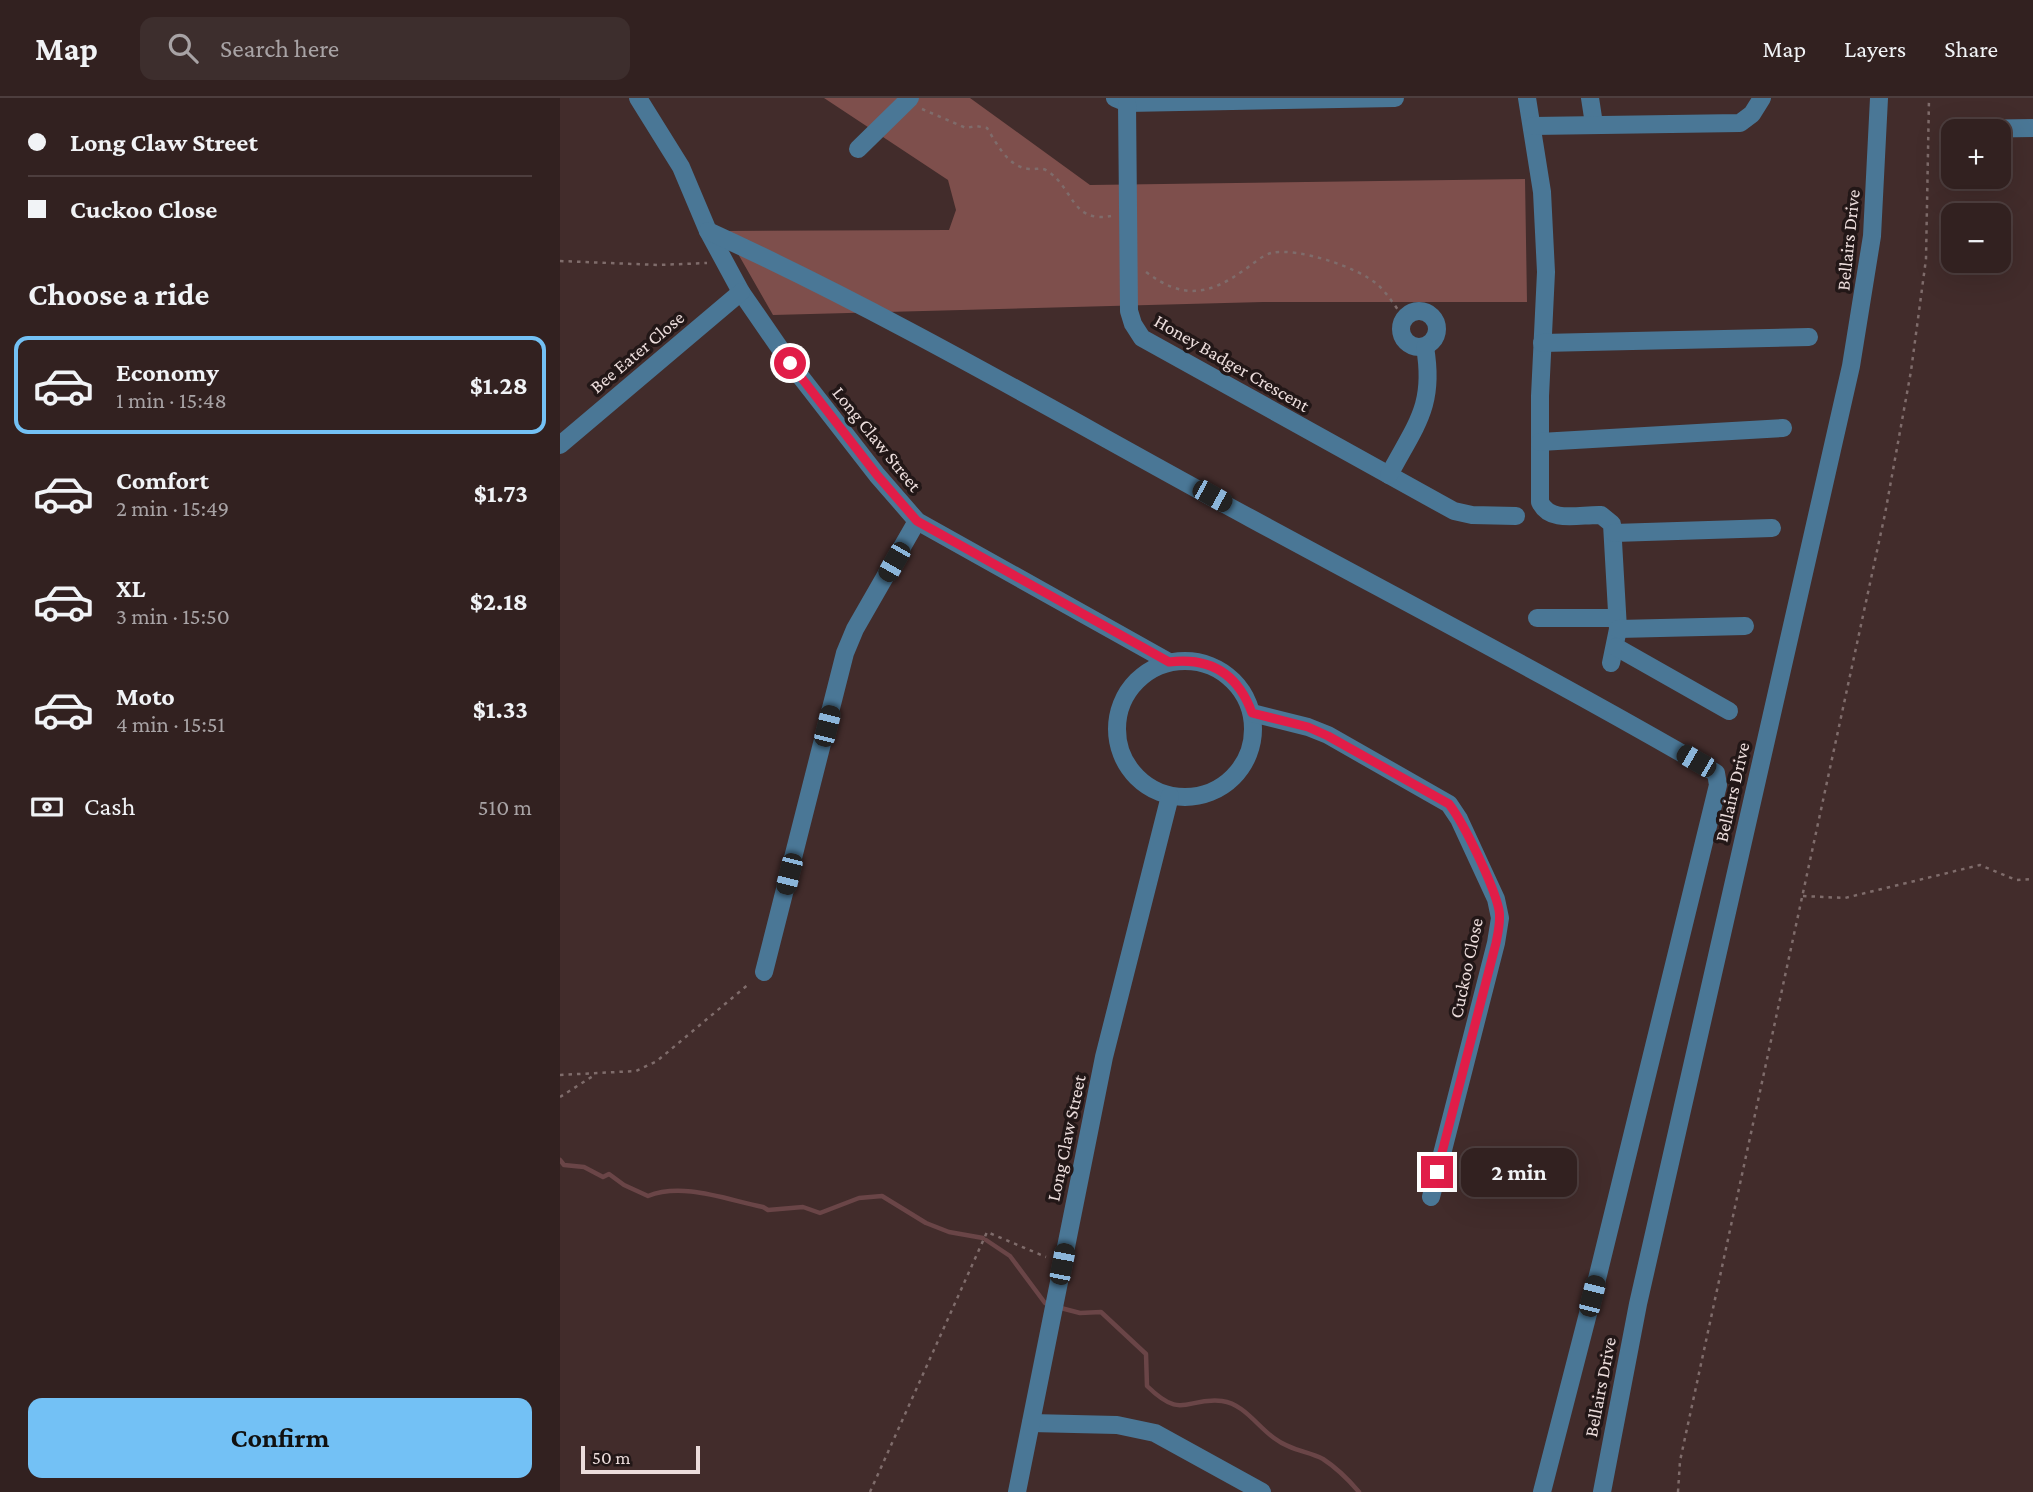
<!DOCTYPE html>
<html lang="en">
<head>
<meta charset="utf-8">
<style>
	body { margin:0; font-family:"Crimson Pro",serif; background:#3d2e2d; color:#f1f3f6; height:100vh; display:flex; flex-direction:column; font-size:26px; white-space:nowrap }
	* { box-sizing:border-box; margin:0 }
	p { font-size:23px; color:#a8a3a5 }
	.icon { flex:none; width:38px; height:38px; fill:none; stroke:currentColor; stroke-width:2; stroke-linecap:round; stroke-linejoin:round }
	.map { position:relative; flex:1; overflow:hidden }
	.sheet { display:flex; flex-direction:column; background:#322120; width:560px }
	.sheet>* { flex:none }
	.guide { display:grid; align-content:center; height:154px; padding:0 28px; background:#322120 }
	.fabs { position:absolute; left:1381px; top:21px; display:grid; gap:14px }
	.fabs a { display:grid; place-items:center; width:70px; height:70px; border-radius:14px; background:#322120; box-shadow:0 7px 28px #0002,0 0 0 2px #4d3e3e; font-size:35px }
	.scale { position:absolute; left:21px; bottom:18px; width:119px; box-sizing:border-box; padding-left:7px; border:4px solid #ecdddc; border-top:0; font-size:19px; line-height:24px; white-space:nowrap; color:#ecdddc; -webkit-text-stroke:5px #221717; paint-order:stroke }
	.end { position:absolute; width:32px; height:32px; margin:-16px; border:9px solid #e11d48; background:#fff; box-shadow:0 0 0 4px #fff }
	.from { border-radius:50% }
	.bubble { position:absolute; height:49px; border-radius:14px; background:#322120; box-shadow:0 7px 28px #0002,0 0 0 2px #4d3e3e; font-size:23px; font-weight:700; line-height:49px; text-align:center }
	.car { position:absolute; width:21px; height:42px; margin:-21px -10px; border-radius:9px; box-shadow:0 0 5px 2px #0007; background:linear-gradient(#222 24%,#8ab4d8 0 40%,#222 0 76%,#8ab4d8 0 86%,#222 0) }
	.guide b { display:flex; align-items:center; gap:24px; height:66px; font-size:26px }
	.guide b+b { border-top:2px solid #4d3e3e }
	.guide i { width:18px; height:18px; background:#f1f3f6 }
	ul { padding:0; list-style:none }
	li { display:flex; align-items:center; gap:21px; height:98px; margin:0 14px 10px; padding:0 14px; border:4px solid transparent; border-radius:14px }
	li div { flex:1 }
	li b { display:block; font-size:26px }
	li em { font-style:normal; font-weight:700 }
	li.on { border-color:#73c1f5 }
	li>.icon { width:63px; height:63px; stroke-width:1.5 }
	h2 { padding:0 28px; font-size:32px; line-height:84px }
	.pay { display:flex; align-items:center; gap:18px; height:77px; padding:0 28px; font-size:26px }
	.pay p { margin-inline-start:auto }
	.button { display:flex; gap:14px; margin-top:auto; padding:14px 28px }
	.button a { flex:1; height:80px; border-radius:14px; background:#73c1f5; color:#111; font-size:28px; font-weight:700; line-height:80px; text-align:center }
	header { display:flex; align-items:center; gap:42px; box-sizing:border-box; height:98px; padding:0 35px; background:#322120; border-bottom:2px solid #4d3e3e }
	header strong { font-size:33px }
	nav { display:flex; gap:38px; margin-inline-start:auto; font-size:24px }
	.search { width:490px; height:63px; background:#3d2e2d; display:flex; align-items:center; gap:18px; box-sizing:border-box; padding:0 24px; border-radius:14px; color:#a8a3a5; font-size:26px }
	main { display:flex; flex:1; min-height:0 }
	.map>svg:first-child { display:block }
	.green { fill:#7e4f4c }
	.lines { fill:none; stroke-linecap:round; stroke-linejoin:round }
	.stream { stroke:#6a4547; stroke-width:4.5 }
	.path { stroke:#7f6c6b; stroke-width:2.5; stroke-dasharray:3.5 5; stroke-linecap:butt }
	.minor { stroke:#4a7796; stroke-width:18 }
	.route { stroke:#e11d48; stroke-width:9 }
	.labels { text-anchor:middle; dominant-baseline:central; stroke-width:7; stroke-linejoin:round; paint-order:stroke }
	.street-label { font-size:19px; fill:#ecdddc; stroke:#221717 }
</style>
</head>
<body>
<header>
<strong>Map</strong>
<div class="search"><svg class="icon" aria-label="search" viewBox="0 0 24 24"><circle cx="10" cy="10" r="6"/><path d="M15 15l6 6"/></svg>Search here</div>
<nav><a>Map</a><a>Layers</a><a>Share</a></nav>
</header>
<main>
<section class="sheet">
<div class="guide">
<b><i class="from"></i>Long Claw Street</b>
<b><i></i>Cuckoo Close</b>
</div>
<h2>Choose a ride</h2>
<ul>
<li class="on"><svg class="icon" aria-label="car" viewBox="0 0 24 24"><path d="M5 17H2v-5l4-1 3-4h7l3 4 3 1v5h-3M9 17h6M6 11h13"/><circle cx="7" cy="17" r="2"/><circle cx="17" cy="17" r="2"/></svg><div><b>Economy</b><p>1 min · 15:48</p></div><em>$1.28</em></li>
<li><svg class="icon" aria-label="car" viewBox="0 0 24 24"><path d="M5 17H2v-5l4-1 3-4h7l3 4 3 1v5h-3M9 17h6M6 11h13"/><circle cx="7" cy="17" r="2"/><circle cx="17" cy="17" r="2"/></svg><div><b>Comfort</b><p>2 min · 15:49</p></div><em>$1.73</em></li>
<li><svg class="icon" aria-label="car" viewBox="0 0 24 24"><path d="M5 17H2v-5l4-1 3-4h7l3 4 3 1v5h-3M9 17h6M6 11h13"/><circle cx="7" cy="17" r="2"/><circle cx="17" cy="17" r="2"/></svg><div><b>XL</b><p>3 min · 15:50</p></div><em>$2.18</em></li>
<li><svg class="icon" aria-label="car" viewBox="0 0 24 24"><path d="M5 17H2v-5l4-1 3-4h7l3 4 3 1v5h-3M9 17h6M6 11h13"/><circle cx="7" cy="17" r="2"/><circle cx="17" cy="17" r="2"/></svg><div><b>Moto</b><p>4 min · 15:51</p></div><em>$1.33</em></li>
</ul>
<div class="pay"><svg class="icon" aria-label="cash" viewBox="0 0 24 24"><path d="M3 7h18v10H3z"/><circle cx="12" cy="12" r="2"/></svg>Cash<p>510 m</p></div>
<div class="button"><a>Confirm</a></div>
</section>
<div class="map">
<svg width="1473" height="1394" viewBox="0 0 1473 1394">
	<rect width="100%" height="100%" fill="#422c2b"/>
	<!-- green -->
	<polygon class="green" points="264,0 410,0 530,87 965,81 967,204 703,204 213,217 165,133 389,132 396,112 388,82"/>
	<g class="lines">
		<!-- stream -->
		<g class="stream">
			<path d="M0 1062 4 1067 24 1069 43 1079 49 1076 64 1087 88 1098C123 1084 167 1102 203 1109L208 1112 243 1109 260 1115 299 1100 322 1098 366 1125 389 1134 423 1140"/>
			<polyline points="426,1142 450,1158 485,1205 489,1206"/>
			<path d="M497 1209 520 1215 541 1214 586 1256 587 1288C623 1323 625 1299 662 1303 684 1306 697 1328 714 1340 731 1353 748 1353 763 1361 777 1370 788 1381 799 1394"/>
		</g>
		<!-- path -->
		<g class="path">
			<path d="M362 11 406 30 416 28 427 30C437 46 448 69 469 71 478 72 481 68 489 74 514 92 512 125 551 118"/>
			<polyline points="0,163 98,167 147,165"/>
			<path d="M586 174C622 201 648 198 684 172 692 167 701 158 711 155 737 149 798 169 818 187 828 196 836 210 845 221"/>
			<polyline points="1243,798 1285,800 1420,767 1456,782 1473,781"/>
			<polyline points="0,977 76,973 97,963 190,885"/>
			<polyline points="0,999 33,978"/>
			<polyline points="310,1394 427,1134 486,1159"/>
			<polyline points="1118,1394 1120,1363 1325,416 1351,273 1366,161 1369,0"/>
		</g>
		<!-- minor -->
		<g class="minor">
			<polyline points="78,0 121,69 148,133 181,194 230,265 317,377 357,423 609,564"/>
			<polyline points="555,0 567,5 835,0"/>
			<path d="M967 0 982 94 986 174 980 298V404C990 426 1021 416 1041 417L1052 426 1058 531 1051 565"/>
			<polyline points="1030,0 1034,26"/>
			<polyline points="567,5 569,213 573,226 582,240 894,413 912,417 956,418"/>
			<polyline points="973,28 1180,25 1192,16 1202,0"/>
			<polyline points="1404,31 1473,30"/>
			<polyline points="298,51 350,0"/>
			<path d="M148 133C334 218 511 323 692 421 847 505 1003 586 1156 675L1158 687 1039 1173 982 1394"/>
			<circle cx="859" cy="231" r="18"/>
			<polyline points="982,245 1249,239"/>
			<polyline points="980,344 1223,330"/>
			<polyline points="0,347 181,194"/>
			<path d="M829 377C856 326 875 308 865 249"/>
			<polyline points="1054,435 1212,430"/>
			<polyline points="977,520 1057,520"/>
			<polyline points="1058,531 1185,528"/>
			<polyline points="1056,549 1169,613"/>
			<circle cx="625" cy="631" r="68"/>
			<polyline points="692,615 748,629 768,637 889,706 899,721 936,801 940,820 936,845 871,1099"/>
			<polyline points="204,874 285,555 295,531 357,423"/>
			<polyline points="471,1325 557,1327 595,1335 702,1394"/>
			<polyline points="457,1394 544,959 610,698"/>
			<polyline points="1042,1394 1078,1206 1291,268 1312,138 1319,0"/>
		</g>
	</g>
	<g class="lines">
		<!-- route -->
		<path class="route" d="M230 265 317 377 357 423 609 564C650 559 678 576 692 615L748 629 768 638 889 706C905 727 934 788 939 812 941 823 938 835 936 845L877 1074"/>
	</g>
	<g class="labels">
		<!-- street labels -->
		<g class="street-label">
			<text transform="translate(1288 142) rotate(-84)">Bellairs Drive</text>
			<text transform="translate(77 254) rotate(-40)">Bee Eater Close</text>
			<text transform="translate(672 265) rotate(30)">Honey Badger Crescent</text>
			<text transform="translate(317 341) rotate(51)">Long Claw Street</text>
			<text transform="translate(1172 694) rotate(-77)">Bellairs Drive</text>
			<text transform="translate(906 870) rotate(-78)">Cuckoo Close</text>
			<text transform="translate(506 1040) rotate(-78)">Long Claw Street</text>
			<text transform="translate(1040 1289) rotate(-79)">Bellairs Drive</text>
		</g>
	</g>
</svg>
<div class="fabs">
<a>+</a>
<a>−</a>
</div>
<div class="scale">50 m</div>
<i class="end from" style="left:230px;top:265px"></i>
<i class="end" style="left:877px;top:1074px"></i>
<div class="bubble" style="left:901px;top:1050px;width:116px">2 min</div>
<i class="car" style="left:652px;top:398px;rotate:119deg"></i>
<i class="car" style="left:334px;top:464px;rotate:210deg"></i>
<i class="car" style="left:267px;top:628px;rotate:14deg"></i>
<i class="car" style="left:1136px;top:663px;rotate:300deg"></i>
<i class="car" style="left:229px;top:776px;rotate:194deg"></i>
<i class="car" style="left:502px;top:1166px;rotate:11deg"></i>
<i class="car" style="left:1032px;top:1198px;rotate:14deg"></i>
</div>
</main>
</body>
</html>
